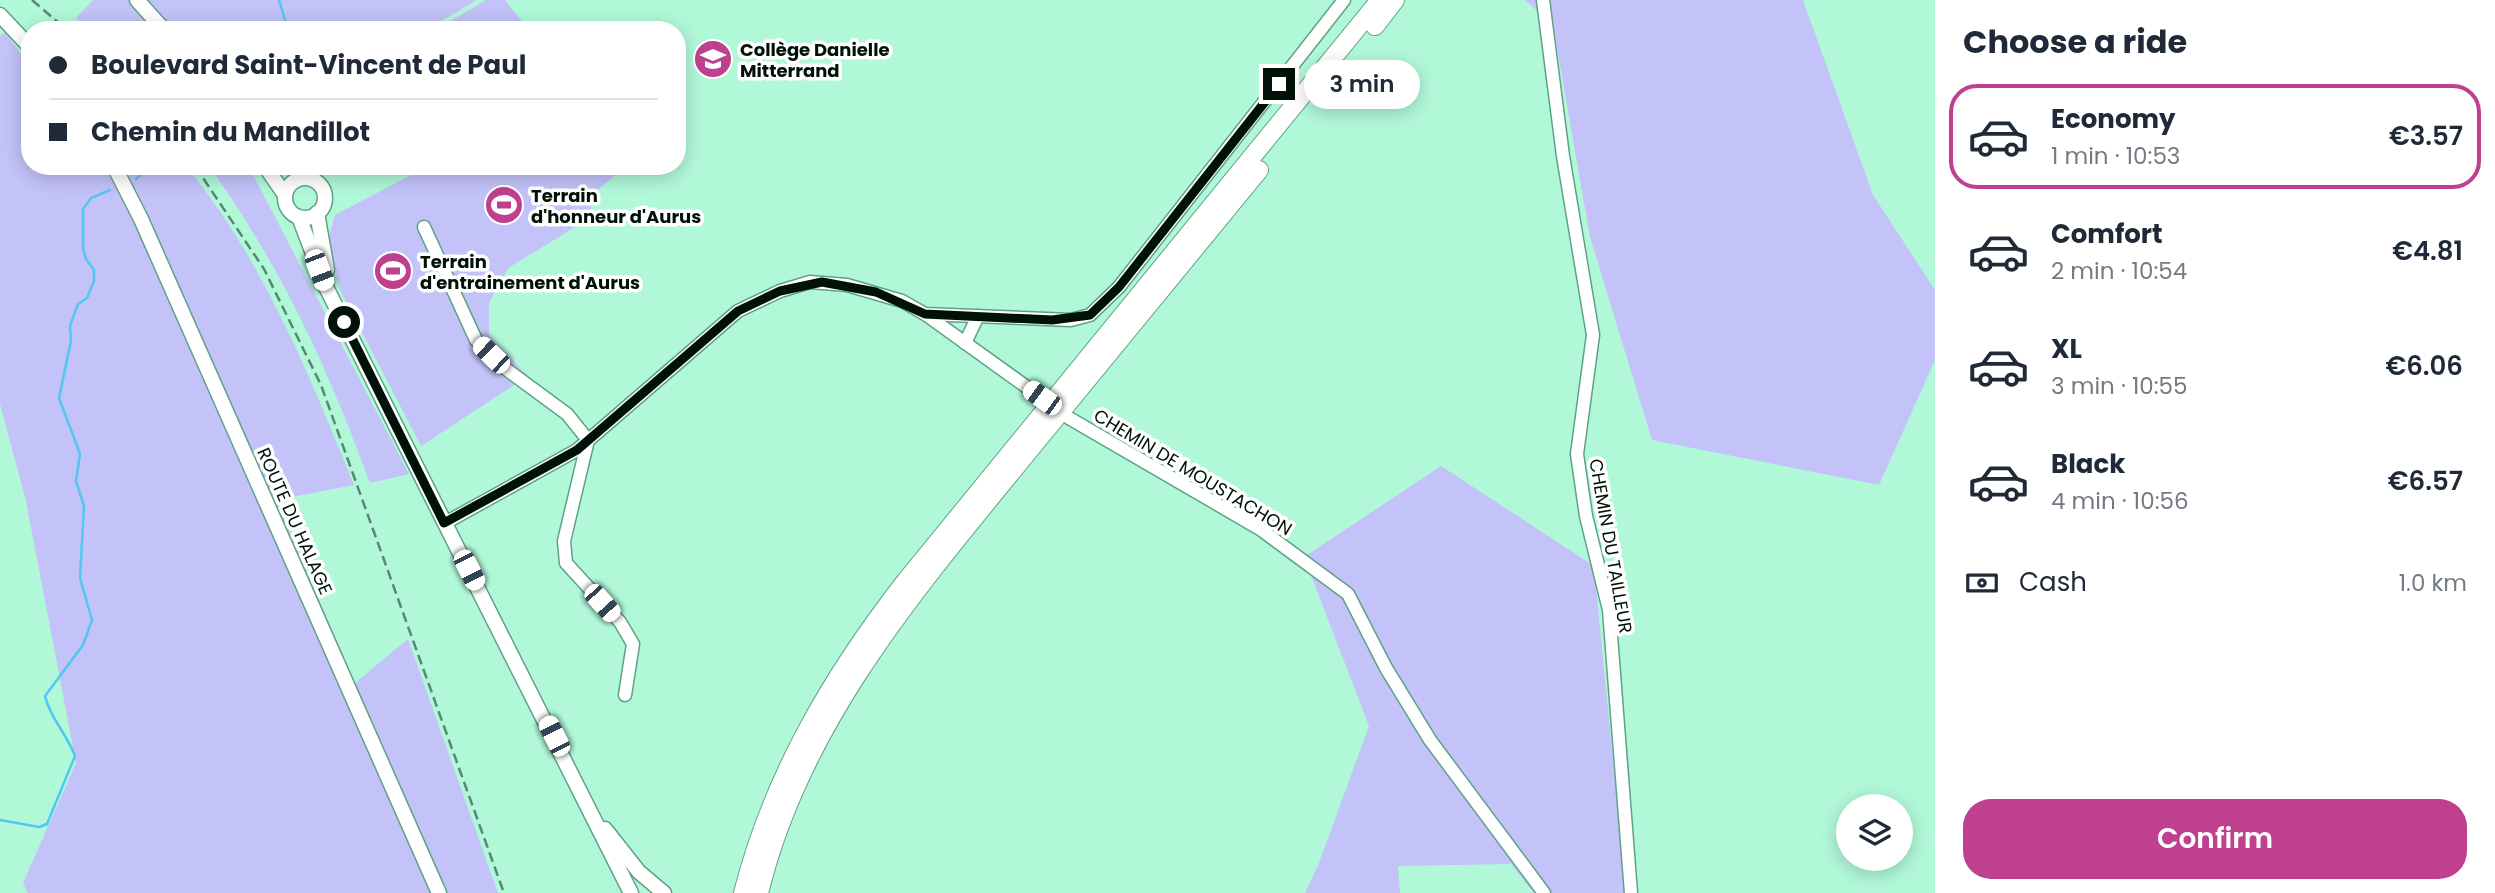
<!DOCTYPE html>
<html lang="en">
<head>
<meta charset="utf-8">
<style>
	body { margin:0; font-family:Poppins,sans-serif; background:#f2f2f3; color:#1f2937; height:100vh; display:flex; flex-direction:column; font-size:26px; white-space:nowrap }
	* { box-sizing:border-box; margin:0 }
	p { font-size:23px; color:#747a83 }
	.icon { flex:none; width:38px; height:38px; fill:none; stroke:currentColor; stroke-width:2; stroke-linecap:round; stroke-linejoin:round }
	.map { position:relative; flex:1; overflow:hidden }
	.side { display:flex; flex-direction:column; background:#fff; width:560px }
	.side>* { flex:none }
	.top-card { position:absolute; left:21px; top:21px; width:665px; height:154px; border-radius:28px; box-shadow:0 4px 18px #0003; display:grid; align-content:center; height:154px; padding:0 28px; background:#fff }
	.tools { position:absolute; left:1836px; top:794px; display:grid; gap:14px }
	.tools a { display:grid; place-items:center; width:77px; height:77px; border-radius:50%; background:#fff; box-shadow:0 4px 18px #0003; font-size:35px }
	.end { position:absolute; width:32px; height:32px; margin:-16px; border:9px solid #001108; background:#fff; box-shadow:0 0 0 4px #fff }
	.from { border-radius:50% }
	.bubble { position:absolute; height:49px; border-radius:24px; background:#fff; box-shadow:0 4px 18px #0003; font-size:23px; font-weight:600; line-height:49px; text-align:center }
	.car { position:absolute; width:21px; height:42px; margin:-21px -10px; border-radius:9px; box-shadow:0 0 5px 2px #0007; background:linear-gradient(#fff 24%,#345 0 40%,#fff 0 76%,#345 0 86%,#fff 0) }
	.top-card b { display:flex; align-items:center; gap:24px; height:66px; font-size:26px }
	.top-card b+b { border-top:2px solid #e0e1e3 }
	.top-card i { width:18px; height:18px; background:#1f2937 }
	ul { padding:0; list-style:none }
	li { display:flex; align-items:center; gap:21px; height:105px; margin:0 14px 10px; padding:0 14px; border:4px solid transparent; border-radius:28px }
	li div { flex:1 }
	li b { display:block; font-size:26px }
	li em { font-style:normal; font-weight:600 }
	li.on { border-color:#be408e }
	li>.icon { width:63px; height:63px; stroke-width:1.5 }
	h2 { padding:0 28px; font-size:32px; line-height:84px }
	.pay { display:flex; align-items:center; gap:18px; height:77px; padding:0 28px; font-size:26px }
	.pay p { margin-inline-start:auto }
	.cta { display:flex; gap:14px; margin-top:auto; padding:14px 28px }
	.cta a { flex:1; height:80px; border-radius:28px; background:#be408e; color:#fff; font-size:28px; font-weight:600; line-height:80px; text-align:center }
	main { display:flex; flex:1; min-height:0 }
	.map>svg:first-child { display:block }
	.green { fill:#c3c2f9 }
	.lines { fill:none; stroke-linecap:round; stroke-linejoin:round }
	.stream { stroke:#52c7f2; stroke-width:2.5 }
	.minor-casing { stroke:#5ea286; stroke-width:15 }
	.major-casing { stroke:#5ea286; stroke-width:17 }
	.highway-casing { stroke:#5ea286; stroke-width:20 }
	.minor { stroke:#fff; stroke-width:12 }
	.major { stroke:#fff; stroke-width:14 }
	.highway { stroke:#fff; stroke-width:18 }
	.rail { stroke:#5a8773; stroke-width:2.5; stroke-dasharray:10 5; stroke-linecap:butt }
	.route { stroke:#001108; stroke-width:9 }
	.labels { text-anchor:middle; dominant-baseline:central; stroke-width:7; stroke-linejoin:round; paint-order:stroke }
	.poi-label { font-size:18px; font-weight:bold; fill:#001108; stroke:#fff; text-anchor:start }
	.street-label { font-size:18px; fill:#001108; stroke:#fff }
</style>
</head>
<body>
<main>
<div class="map">
<svg width="1935" height="893" viewBox="0 0 1935 893">
	<rect width="100%" height="100%" fill="#b1f8d9"/>
	<!-- green -->
	<g class="green">
		<polygon points="93,0 477,0 426,30 87,30 76,18"/>
		<polygon points="486,0 505,0 529,30 451,30 447,23"/>
		<polygon points="1525,0 1803,0 1873,195 1935,290 1935,360 1879,485 1652,440 1590,237 1553,25"/>
		<path d="M5 32 30 66V166H104L107 170 110 166H186C263 260 309 374 354 485L276 500 355 683 408 639 498 893H28L23 883 76 763 26 501 0 404V36Z"/>
		<path d="M209 166H256L251 171 409 474 370 483C328 368 281 266 209 166Z"/>
		<polygon points="428,166 625,167 592,195 590,218 508,268 489,303 489,336 528,376 421,446 339,288 329,236 335,215"/>
		<polygon points="1441,466 1594,566 1626,893 1534,893 1511,864 1398,866 1400,893 1305,893 1319,863 1369,726 1304,557"/>
	</g>
	<g class="lines">
		<!-- stream -->
		<g class="stream">
			<polyline points="279,0 288,30"/>
			<polyline points="136,179 149,166"/>
			<path d="M0 820 39 827 47 824 75 756C67 734 50 718 45 696L83 645 92 620 80 578 84 506 76 481 80 454 59 398 71 341 70 326 78 304 87 298 94 281V270L86 259 83 248V209L91 198 110 190"/>
		</g>
		<defs>
			<g id="minor">
				<polyline points="1543,0 1563,156 1593,335 1577,454 1586,516 1609,610 1631,893"/>
				<polyline points="424,227 476,340 506,369 567,414 588,440 564,541 566,563 620,622 633,644 625,695"/>
				<polyline points="925,314 1071,320 1090,315 1119,287 1344,0"/>
				<polyline points="965,343 978,316"/>
				<polyline points="1069,418 1260,529 1348,594 1386,668 1430,740 1544,893"/>
				<polyline points="445,523 577,450 738,311 780,291 810,282 847,285 902,301 925,314 1042,398"/>
			</g>
			<g id="major">
				<polyline points="137,0 164,30"/>
				<polyline points="0,15 30,47"/>
				<polyline points="114,166 141,219 439,893"/>
				<polyline points="265,166 285,195"/>
				<circle cx="305" cy="198" r="20"/>
				<polyline points="317,213 327,270"/>
				<polyline points="299,217 325,285 631,893"/>
				<polyline points="605,829 639,872 664,893"/>
			</g>
			<g id="highway">
				<polyline points="1375,26 1395,0"/>
				<path d="M743 893C773 776 832 676 905 582L1380 0"/>
				<path d="M759 893C801 720 918 587 1027 453 1104 359 1181 265 1259 170"/>
			</g>
		</defs>
		<!-- minor casing -->
		<use href="#minor" class="minor-casing"/>
		<!-- major casing -->
		<use href="#major" class="major-casing"/>
		<!-- highway casing -->
		<use href="#highway" class="highway-casing"/>
		<!-- minor -->
		<use href="#minor" class="minor"/>
		<!-- major -->
		<use href="#major" class="major"/>
		<!-- highway -->
		<use href="#highway" class="highway"/>
		<!-- rail -->
		<g class="rail">
			<polyline points="32,0 67,30"/>
			<polyline points="195,166 264,269 321,385 504,893"/>
		</g>
	</g>
	<g class="lines">
		<!-- route -->
		<polyline class="route" points="344,322 444,523 577,450 738,311 780,291 822,282 876,292 925,314 1052,320 1090,315 1119,287 1279,84"/>
	</g>
	<!-- icons -->
	<defs>
		<symbol id="school-disc" viewBox="-11 -11 22 22"><circle r="9.5" fill="#be408e" stroke="#fff"/><path d="M0-5L7-2L0 1L-7-2ZM-4 1L0 2.5L4 1V4Q0 6-4 4Z" fill="#fff"/></symbol>
		<symbol id="stadium-disc" viewBox="-11 -11 22 22"><circle r="9.5" fill="#be408e" stroke="#fff"/><path d="M0-5a6.5 5 0 1 0 0 10a6.5 5 0 1 0 0-10ZM-3.5-1.8h7v3.6h-7Z" fill="#fff"/></symbol>
	</defs>
	<g fill-rule="evenodd">
		<use href="#school-disc" x="691" y="37" width="44" height="44"/>
		<use href="#stadium-disc" x="482" y="183" width="44" height="44"/>
		<use href="#stadium-disc" x="371" y="249" width="44" height="44"/>
	</g>
	<g class="labels">
		<!-- poi labels -->
		<g class="poi-label">
			<text x="740" y="49">Collège Danielle<tspan x="740" dy="21">Mitterrand</tspan></text>
			<text x="531" y="195">Terrain<tspan x="531" dy="21">d'honneur d'Aurus</tspan></text>
			<text x="420" y="261">Terrain<tspan x="420" dy="21">d'entrainement d'Aurus</tspan></text>
		</g>
		<!-- street labels -->
		<g class="street-label">
			<text transform="translate(1193 472) rotate(31)">CHEMIN DE MOUSTACHON</text>
			<text transform="translate(295 521) rotate(66)">ROUTE DU HALAGE</text>
			<text transform="translate(1611 546) rotate(80)">CHEMIN DU TAILLEUR</text>
		</g>
	</g>
</svg>
<div class="tools">
<a><svg class="icon" aria-label="layers" viewBox="0 0 24 24"><path d="M12 4l9 5-9 5-9-5zM3 14l9 5 9-5"/></svg></a>
</div>
<i class="end from" style="left:344px;top:322px"></i>
<i class="end" style="left:1279px;top:84px"></i>
<div class="bubble" style="left:1304px;top:60px;width:116px">3 min</div>
<i class="car" style="left:319px;top:270px;rotate:159deg"></i>
<i class="car" style="left:491px;top:355px;rotate:314deg"></i>
<i class="car" style="left:1042px;top:398px;rotate:306deg"></i>
<i class="car" style="left:469px;top:570px;rotate:153deg"></i>
<i class="car" style="left:602px;top:603px;rotate:138deg"></i>
<i class="car" style="left:554px;top:736px;rotate:333deg"></i>
<div class="top-card">
<b><i class="from"></i>Boulevard Saint-Vincent de Paul</b>
<b><i></i>Chemin du Mandillot</b>
</div>
</div>
<section class="side">
<h2>Choose a ride</h2>
<ul>
<li class="on"><svg class="icon" aria-label="car" viewBox="0 0 24 24"><path d="M5 17H2v-5l4-1 3-4h7l3 4 3 1v5h-3M9 17h6M6 11h13"/><circle cx="7" cy="17" r="2"/><circle cx="17" cy="17" r="2"/></svg><div><b>Economy</b><p>1 min · 10:53</p></div><em>€3.57</em></li>
<li><svg class="icon" aria-label="car" viewBox="0 0 24 24"><path d="M5 17H2v-5l4-1 3-4h7l3 4 3 1v5h-3M9 17h6M6 11h13"/><circle cx="7" cy="17" r="2"/><circle cx="17" cy="17" r="2"/></svg><div><b>Comfort</b><p>2 min · 10:54</p></div><em>€4.81</em></li>
<li><svg class="icon" aria-label="car" viewBox="0 0 24 24"><path d="M5 17H2v-5l4-1 3-4h7l3 4 3 1v5h-3M9 17h6M6 11h13"/><circle cx="7" cy="17" r="2"/><circle cx="17" cy="17" r="2"/></svg><div><b>XL</b><p>3 min · 10:55</p></div><em>€6.06</em></li>
<li><svg class="icon" aria-label="car" viewBox="0 0 24 24"><path d="M5 17H2v-5l4-1 3-4h7l3 4 3 1v5h-3M9 17h6M6 11h13"/><circle cx="7" cy="17" r="2"/><circle cx="17" cy="17" r="2"/></svg><div><b>Black</b><p>4 min · 10:56</p></div><em>€6.57</em></li>
</ul>
<div class="pay"><svg class="icon" aria-label="cash" viewBox="0 0 24 24"><path d="M3 7h18v10H3z"/><circle cx="12" cy="12" r="2"/></svg>Cash<p>1.0 km</p></div>
<div class="cta"><a>Confirm</a></div>
</section>
</main>
</body>
</html>
